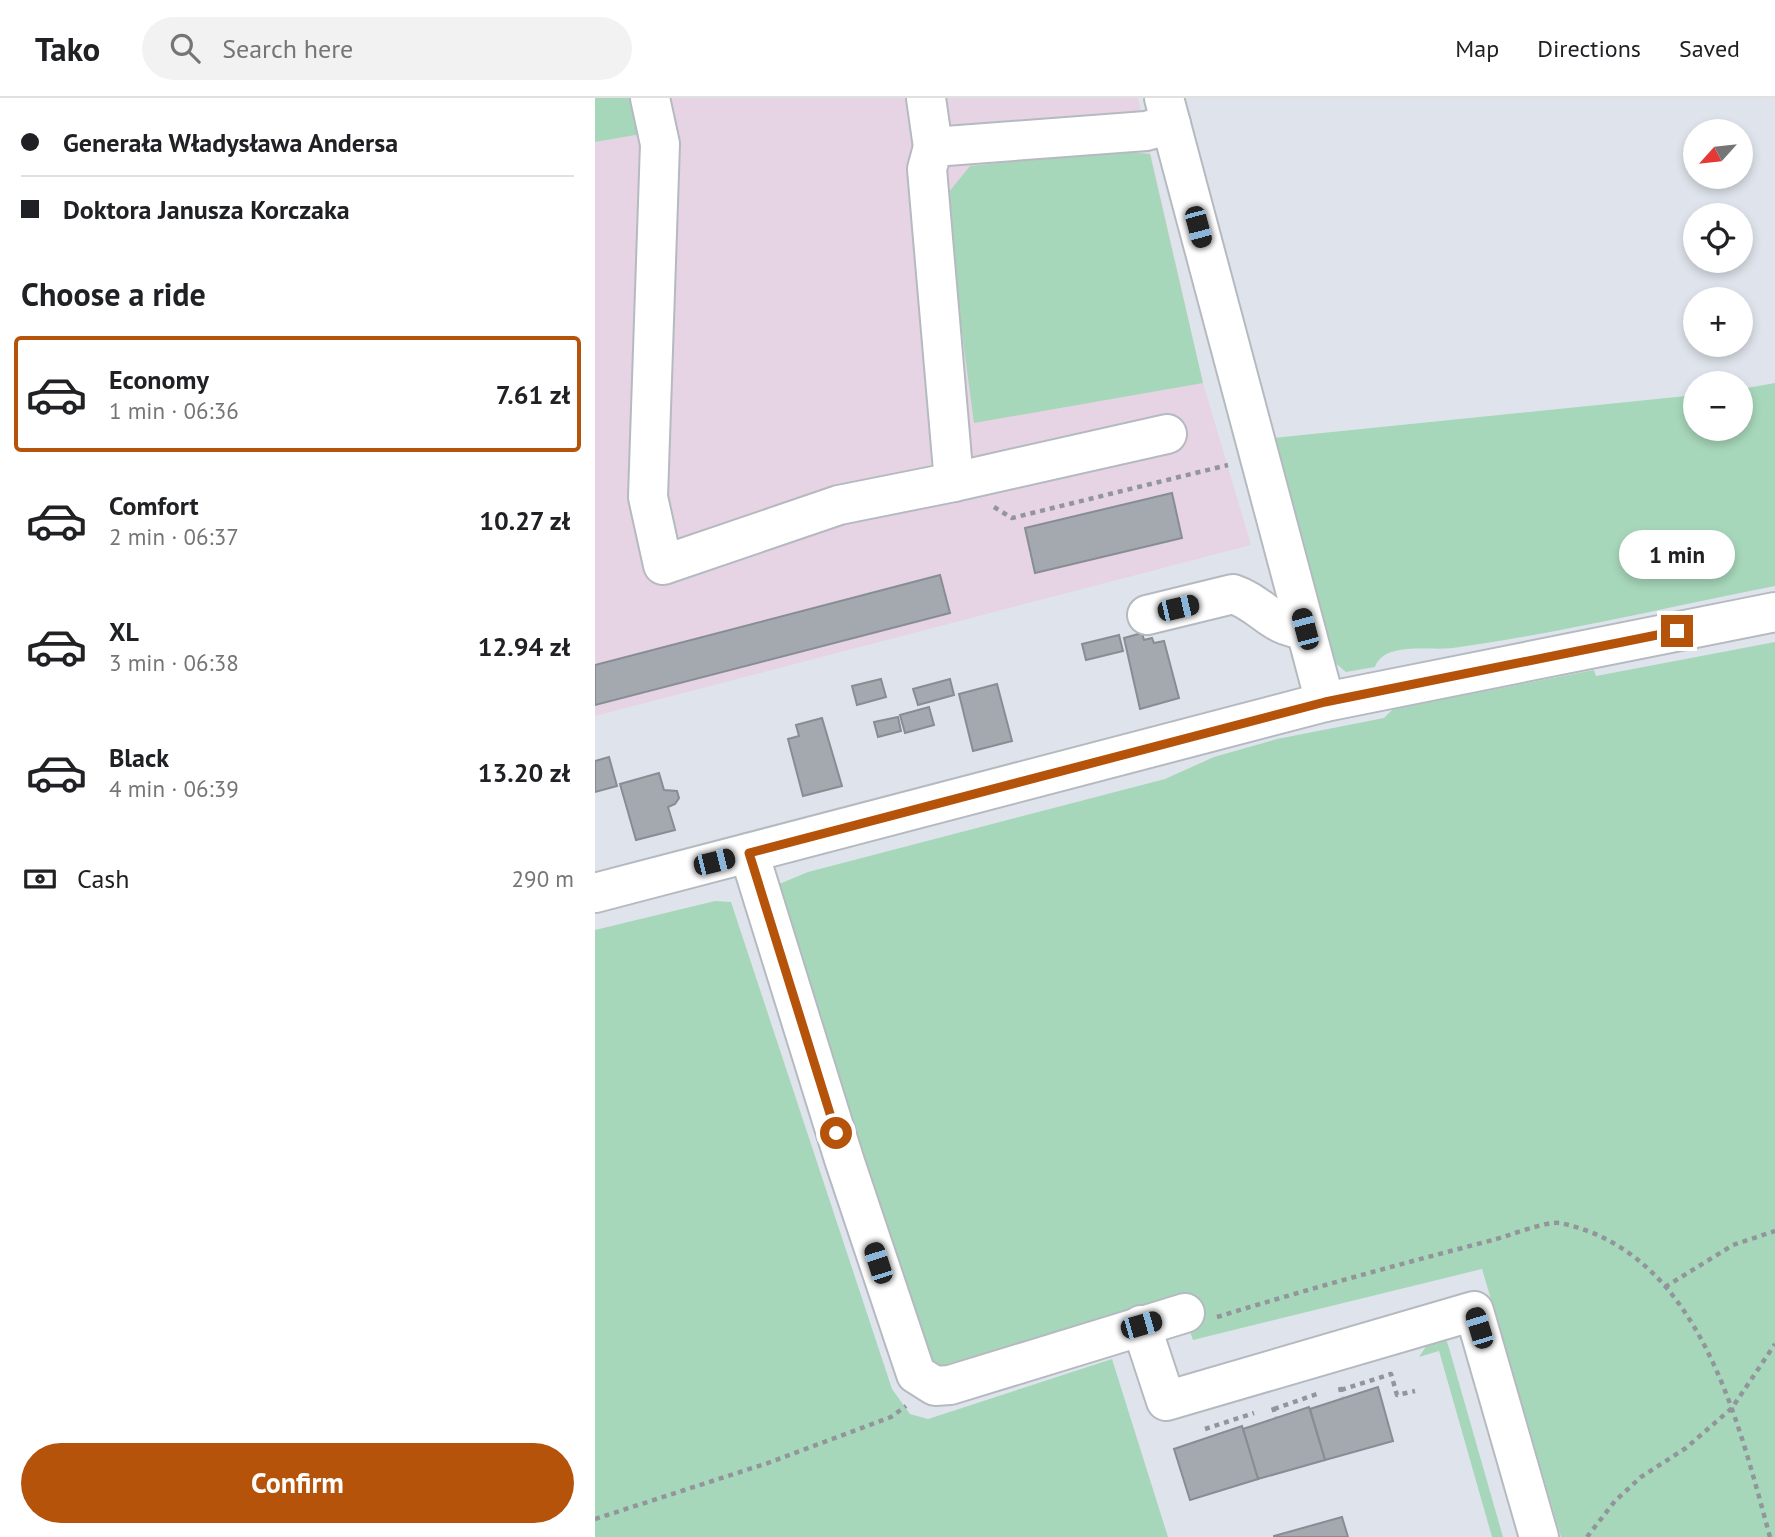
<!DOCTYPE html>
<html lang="en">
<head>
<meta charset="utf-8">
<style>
	body { margin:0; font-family:"PT Sans",sans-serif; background:#f2f2f2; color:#202124; height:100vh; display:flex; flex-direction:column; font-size:26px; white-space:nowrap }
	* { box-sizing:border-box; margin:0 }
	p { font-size:23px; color:#757577 }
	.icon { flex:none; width:38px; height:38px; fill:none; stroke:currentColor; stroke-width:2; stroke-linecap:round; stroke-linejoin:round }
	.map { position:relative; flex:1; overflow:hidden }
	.drawer { display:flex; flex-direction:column; background:#fff; width:595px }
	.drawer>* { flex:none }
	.top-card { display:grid; align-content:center; height:154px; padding:0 21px; background:#fff }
	.needle { width:46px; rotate:243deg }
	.controls { position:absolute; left:1088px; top:21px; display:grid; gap:14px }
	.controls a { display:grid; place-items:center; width:70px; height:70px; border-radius:50%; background:#fff; box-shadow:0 4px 10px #0003; font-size:35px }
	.end { position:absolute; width:32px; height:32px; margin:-16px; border:9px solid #b45309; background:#fff; box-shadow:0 0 0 4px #fff }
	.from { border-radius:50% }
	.bubble { position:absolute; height:49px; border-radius:24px; background:#fff; box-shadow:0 4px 10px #0003; font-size:23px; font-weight:700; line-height:49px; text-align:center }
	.car { position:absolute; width:21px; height:42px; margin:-21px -10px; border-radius:9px; box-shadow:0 0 5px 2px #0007; background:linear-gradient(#222 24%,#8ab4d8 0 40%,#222 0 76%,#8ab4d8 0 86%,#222 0) }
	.top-card b { display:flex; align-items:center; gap:24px; height:66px; font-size:26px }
	.top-card b+b { border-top:2px solid #e0e0e0 }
	.top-card i { width:18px; height:18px; background:#202124 }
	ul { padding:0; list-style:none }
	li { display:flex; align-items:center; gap:21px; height:116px; margin:0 14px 10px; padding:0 7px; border:4px solid transparent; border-radius:7px }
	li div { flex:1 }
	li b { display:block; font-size:26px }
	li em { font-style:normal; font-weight:700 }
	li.active { border-color:#b45309 }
	li>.icon { width:63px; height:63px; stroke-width:1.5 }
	h2 { padding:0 21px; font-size:32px; line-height:84px }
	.pay { display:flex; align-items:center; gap:18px; height:77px; padding:0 21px; font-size:26px }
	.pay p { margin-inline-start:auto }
	.cta { display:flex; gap:14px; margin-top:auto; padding:14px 21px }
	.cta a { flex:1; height:80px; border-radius:42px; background:#b45309; color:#fff; font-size:28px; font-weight:700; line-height:80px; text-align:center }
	header { display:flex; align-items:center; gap:42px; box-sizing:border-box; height:98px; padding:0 35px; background:#fff; border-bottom:2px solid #e0e0e0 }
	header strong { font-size:33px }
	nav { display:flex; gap:38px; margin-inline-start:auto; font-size:24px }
	.search { width:490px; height:63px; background:#f2f2f2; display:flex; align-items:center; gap:18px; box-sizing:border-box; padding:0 24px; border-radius:38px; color:#757577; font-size:26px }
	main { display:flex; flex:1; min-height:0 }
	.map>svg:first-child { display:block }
	.industrial { fill:#e6d3e3 }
	.green { fill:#a7d7ba }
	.building { fill:#a4a9b0; stroke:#888d94; stroke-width:2 }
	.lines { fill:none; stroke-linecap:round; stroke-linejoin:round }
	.minor-casing { stroke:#b5bac1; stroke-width:42 }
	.path { stroke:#92959b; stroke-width:4.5; stroke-dasharray:5 5; stroke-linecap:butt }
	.minor { stroke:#fff; stroke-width:38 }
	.route { stroke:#b45309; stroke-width:9 }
</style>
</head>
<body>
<header>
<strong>Tako</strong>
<div class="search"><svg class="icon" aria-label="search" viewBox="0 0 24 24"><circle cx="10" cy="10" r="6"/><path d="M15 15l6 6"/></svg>Search here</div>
<nav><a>Map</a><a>Directions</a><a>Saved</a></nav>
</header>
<main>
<section class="drawer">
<div class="top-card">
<b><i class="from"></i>Generała Władysława Andersa</b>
<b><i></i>Doktora Janusza Korczaka</b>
</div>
<h2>Choose a ride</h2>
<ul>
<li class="active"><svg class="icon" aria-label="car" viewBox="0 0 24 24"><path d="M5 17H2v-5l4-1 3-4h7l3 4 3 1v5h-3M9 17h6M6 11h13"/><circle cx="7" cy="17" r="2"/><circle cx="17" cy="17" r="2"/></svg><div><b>Economy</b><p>1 min · 06:36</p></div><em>7.61 zł</em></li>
<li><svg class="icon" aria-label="car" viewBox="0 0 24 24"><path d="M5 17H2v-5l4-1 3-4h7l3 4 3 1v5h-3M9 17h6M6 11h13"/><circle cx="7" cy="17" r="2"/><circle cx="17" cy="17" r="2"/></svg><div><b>Comfort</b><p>2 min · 06:37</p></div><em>10.27 zł</em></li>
<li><svg class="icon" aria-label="car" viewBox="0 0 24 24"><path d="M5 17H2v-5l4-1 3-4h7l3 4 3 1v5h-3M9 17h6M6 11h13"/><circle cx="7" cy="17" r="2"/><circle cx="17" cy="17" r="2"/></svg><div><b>XL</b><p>3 min · 06:38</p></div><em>12.94 zł</em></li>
<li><svg class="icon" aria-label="car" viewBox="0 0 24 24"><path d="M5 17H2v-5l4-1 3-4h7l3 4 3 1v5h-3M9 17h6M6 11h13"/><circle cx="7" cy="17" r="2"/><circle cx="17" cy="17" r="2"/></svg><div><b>Black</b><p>4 min · 06:39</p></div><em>13.20 zł</em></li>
</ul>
<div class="pay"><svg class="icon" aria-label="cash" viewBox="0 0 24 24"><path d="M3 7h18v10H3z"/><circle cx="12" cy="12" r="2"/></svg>Cash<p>290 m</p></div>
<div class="cta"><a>Confirm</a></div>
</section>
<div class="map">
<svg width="1180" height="1439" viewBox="0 0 1180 1439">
	<rect width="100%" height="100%" fill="#dfe4ec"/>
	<!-- industrial -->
	<polygon class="industrial" points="48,0 543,0 608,285 656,447 0,618 0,44 58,34"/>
	<!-- green -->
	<g class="green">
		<polygon points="0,0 48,0 58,34 0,44"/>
		<polygon points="520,53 555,56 608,285 379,325 349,100 375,68"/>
		<path d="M1180 285V488C1073 509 966 535 858 550 836 553 789 543 780 569L751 574 738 563 678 340 1101 297V331H1146V291Z"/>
		<polygon points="1180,544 1180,1439 966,1439 887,1171 598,1242 583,1200 353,1269 336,1266 177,789 213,774 570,681 619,659 682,641 789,620 798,611 999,572 1001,578"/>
		<polygon points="120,803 136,804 297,1291 315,1316 333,1321 517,1261 573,1439 0,1439 0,832"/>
		<polygon points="850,1238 854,1250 908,1439 897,1439 844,1253 824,1259 834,1244"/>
	</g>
	<!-- building -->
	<g class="building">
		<polygon points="577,395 587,440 440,475 430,430"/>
		<polygon points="345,477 355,515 0,607 0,567"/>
		<polygon points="547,535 549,542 557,540 559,545 569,543 584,600 545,611 529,540"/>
		<polygon points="524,537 528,553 491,562 487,546"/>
		<polygon points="286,581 291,599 262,607 257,588"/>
		<polygon points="355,581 359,597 323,607 318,591"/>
		<polygon points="402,586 417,643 378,653 364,596"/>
		<polygon points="334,609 339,627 310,635 305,617"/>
		<polygon points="303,619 306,633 283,639 279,624"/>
		<polygon points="227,620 247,688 208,698 193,641 204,638 201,627"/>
		<polygon points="14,659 22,688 0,694 0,663"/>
		<polygon points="64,675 69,692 82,693 84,700 80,706 73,709 80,732 41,742 25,686"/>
		<polygon points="783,1289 798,1343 730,1362 715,1311"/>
		<polygon points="714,1309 730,1362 663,1381 648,1331"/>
		<polygon points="647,1328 663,1381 595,1402 579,1351"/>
		<polygon points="747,1419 753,1439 679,1439 679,1438"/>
	</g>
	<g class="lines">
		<defs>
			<g id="minor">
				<polyline points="55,0 65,46 53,399 68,467 244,407 359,384"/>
				<polyline points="331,0 338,49"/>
				<polyline points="569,0 730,604"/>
				<polyline points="572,336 359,384 332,71 338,49 551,33 576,26"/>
				<path d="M552 517 638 496C668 506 677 530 710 531"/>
				<polyline points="154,755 249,1061 321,1276 340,1288 355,1287 590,1215"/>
				<polyline points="0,795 730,604 1180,514"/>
				<polyline points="546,1227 571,1303 879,1213 944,1439"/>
			</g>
		</defs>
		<!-- minor casing -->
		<use href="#minor" class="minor-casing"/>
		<!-- path -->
		<g class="path">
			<polyline points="399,409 417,420 633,367"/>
			<polyline points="1070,1189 1138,1147 1180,1133"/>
			<path d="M622 1219C713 1191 805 1166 898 1142 913 1138 951 1123 965 1125 1105 1154 1143 1323 1175 1439"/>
			<polyline points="745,1289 747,1299"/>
			<polyline points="746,1292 796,1276 802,1297 820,1293"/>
			<polyline points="678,1309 681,1319"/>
			<polyline points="679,1311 722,1296"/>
			<polyline points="610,1331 659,1315"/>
			<polyline points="0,1421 173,1365 296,1319 311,1308"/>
			<polyline points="992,1439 1020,1403 1046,1379 1091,1350 1137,1310 1180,1246"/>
		</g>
		<!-- minor -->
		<use href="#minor" class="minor"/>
	</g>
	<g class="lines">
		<!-- route -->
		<polyline class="route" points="241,1035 154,755 730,604 1082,533"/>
	</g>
</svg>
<div class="controls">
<a><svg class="needle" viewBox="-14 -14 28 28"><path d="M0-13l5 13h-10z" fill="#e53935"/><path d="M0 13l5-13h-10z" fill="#757577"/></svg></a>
<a><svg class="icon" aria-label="locate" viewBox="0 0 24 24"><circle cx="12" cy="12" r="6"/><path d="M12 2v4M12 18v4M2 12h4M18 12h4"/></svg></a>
<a>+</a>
<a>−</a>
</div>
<i class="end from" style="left:241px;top:1035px"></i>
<i class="end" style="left:1082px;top:533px"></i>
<div class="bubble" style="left:1024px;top:432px;width:116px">1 min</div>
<i class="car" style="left:603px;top:129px;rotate:165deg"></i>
<i class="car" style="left:583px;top:510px;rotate:77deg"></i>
<i class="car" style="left:710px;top:531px;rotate:345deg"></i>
<i class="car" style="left:119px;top:764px;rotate:76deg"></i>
<i class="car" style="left:283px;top:1165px;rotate:342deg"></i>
<i class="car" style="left:546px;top:1227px;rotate:74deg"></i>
<i class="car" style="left:884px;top:1230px;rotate:343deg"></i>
</div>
</main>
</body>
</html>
